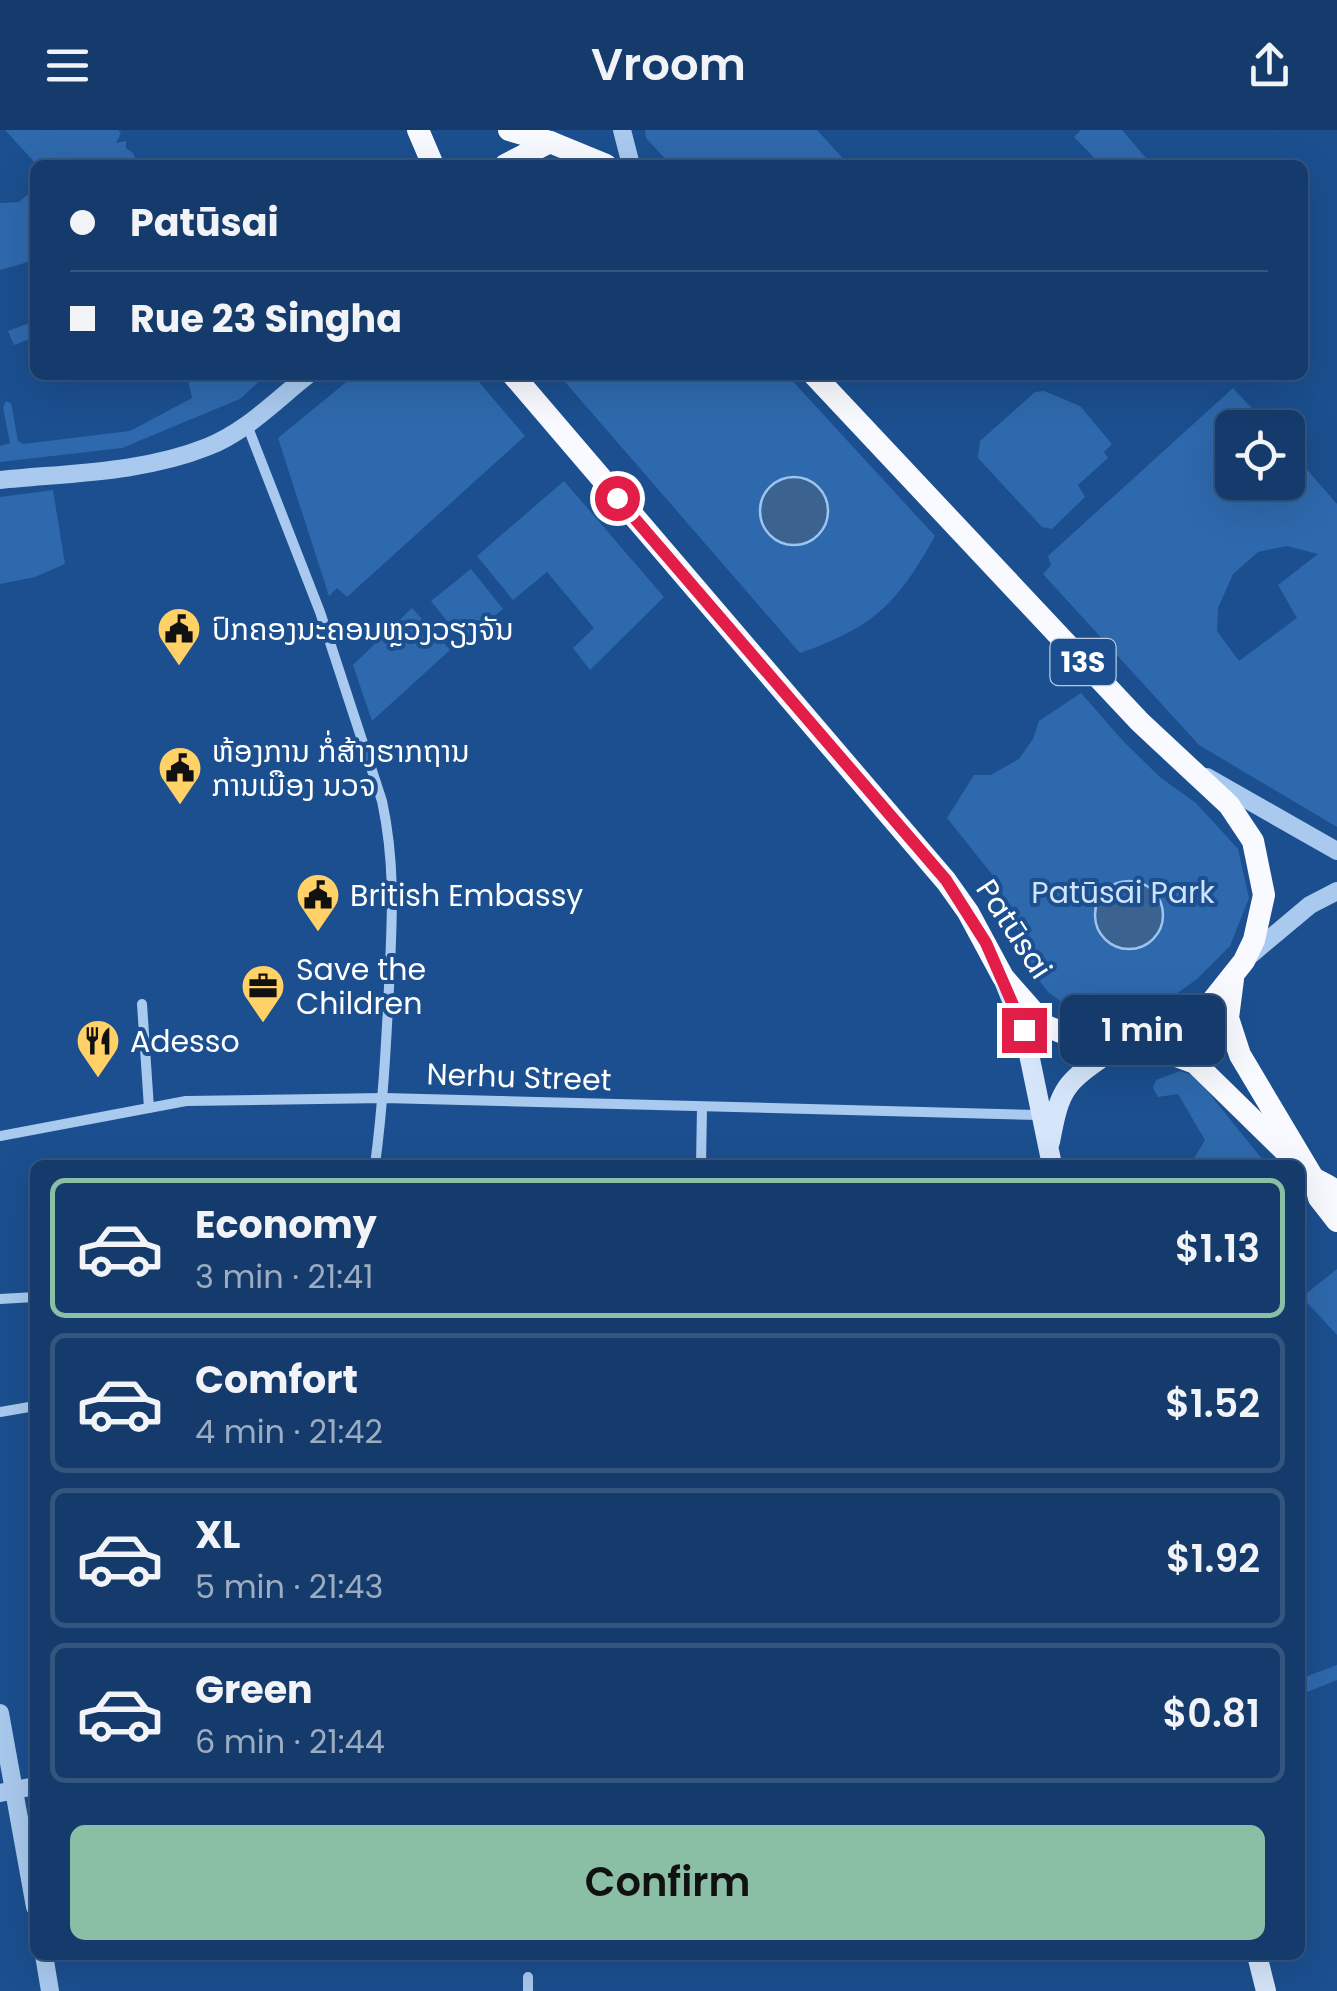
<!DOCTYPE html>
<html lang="en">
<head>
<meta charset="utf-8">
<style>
	body { margin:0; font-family:Poppins,"Noto Sans Lao",sans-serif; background:#214673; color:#f1f3f6; height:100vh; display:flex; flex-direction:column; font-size:38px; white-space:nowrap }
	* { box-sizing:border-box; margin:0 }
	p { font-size:32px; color:#9dadc1 }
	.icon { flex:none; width:55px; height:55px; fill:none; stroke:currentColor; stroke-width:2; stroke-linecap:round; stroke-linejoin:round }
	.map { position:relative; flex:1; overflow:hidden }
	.sheet { position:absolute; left:30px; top:1030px; width:1275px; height:800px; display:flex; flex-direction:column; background:#143b6b; border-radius:15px; box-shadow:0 10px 40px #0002,0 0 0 2px #33557e }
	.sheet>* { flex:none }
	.top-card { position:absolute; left:30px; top:30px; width:1278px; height:220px; border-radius:15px; box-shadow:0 10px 40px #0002,0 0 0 2px #33557e; display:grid; align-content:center; height:220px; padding:0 40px; background:#143b6b }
	.tools { position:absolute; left:1215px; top:280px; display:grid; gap:20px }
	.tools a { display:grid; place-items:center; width:90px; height:90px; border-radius:15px; background:#143b6b; box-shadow:0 10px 40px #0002,0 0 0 2px #33557e; font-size:50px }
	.end { position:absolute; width:45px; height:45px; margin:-22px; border:12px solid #e11d48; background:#fff; box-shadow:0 0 0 5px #fff }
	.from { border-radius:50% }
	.bubble { position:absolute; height:70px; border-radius:15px; background:#143b6b; box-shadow:0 10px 40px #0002,0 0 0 2px #33557e; font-size:32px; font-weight:600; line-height:70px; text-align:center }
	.top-card b { display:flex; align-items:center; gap:35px; height:95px; font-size:38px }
	.top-card b+b { border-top:2px solid #33557e }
	.top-card i { width:25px; height:25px; background:#f1f3f6 }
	ul { padding:18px 0 0; list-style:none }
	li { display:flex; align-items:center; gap:30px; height:140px; margin:0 20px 15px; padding:0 20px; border:5px solid #33557e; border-radius:15px }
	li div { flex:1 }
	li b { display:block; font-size:38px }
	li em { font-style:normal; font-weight:600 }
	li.on { border-color:#8abfa5 }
	li>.icon { width:90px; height:90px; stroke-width:1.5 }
	.primary-button { display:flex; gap:20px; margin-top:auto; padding:20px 40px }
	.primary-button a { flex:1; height:115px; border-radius:15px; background:#8abfa5; color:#111; font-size:40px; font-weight:600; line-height:115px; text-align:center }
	header { display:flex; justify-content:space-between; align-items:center; height:130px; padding:0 40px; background:#143b6b; font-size:45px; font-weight:600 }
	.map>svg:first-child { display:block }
	.green { fill:#2e69ad; fill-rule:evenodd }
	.water { fill:#3c6290; stroke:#9cc4f0; stroke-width:2.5 }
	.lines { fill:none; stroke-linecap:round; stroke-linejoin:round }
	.minor { stroke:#a9c9ee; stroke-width:10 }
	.tertiary { stroke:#a9c9ee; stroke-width:18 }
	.secondary { stroke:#d6e6fa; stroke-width:20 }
	.trunk { stroke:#f8faff; stroke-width:22 }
	.route { stroke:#e11d48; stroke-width:12 }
	.labels { text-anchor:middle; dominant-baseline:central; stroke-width:8; stroke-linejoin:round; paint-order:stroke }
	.shield { fill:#1b4f8f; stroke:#bbcadd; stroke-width:2.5 }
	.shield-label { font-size:28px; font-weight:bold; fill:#fff }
	.poi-label { font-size:30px; fill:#fff; stroke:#1b4f8f; text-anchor:start }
	.park-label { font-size:30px; fill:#cfe3fa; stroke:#1b4f8f }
	.street-label { font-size:30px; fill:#fff; stroke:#1b4f8f }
</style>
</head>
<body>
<header><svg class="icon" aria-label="menu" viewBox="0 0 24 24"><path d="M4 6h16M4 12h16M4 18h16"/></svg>Vroom<svg class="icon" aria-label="share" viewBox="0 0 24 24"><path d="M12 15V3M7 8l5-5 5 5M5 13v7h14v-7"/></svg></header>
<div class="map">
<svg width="1337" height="1861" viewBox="0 0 1337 1861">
	<rect width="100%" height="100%" fill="#1b4f8f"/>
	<!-- green -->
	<g class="green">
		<polygon points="5,0 118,0 121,3 116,13 126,11 126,18 133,23 137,32 134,35 37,35"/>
		<polygon points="645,0 817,0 849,35 671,35 646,8"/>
		<polygon points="1081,0 1122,0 1152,35 1101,35 1074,7"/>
		<polygon points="35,58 35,130 0,140 0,73 19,72"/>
		<polygon points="35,191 35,207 14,215 8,201"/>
		<polygon points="187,245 266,245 240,269 122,318 0,332 0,316 10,313 3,277 6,271 11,273 18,311 23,314 130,301 192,268"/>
		<polygon points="355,245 473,245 525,306 347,467 337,458 329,466 278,308"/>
		<path d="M559 245H787L935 406C897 474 874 497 800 523Z"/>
		<path d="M1233 258 1269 297 1232 298V352H1288V318L1337 374V697L1199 615 1043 444 1051 435 1048 426ZM1287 416 1318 424 1278 455 1297 488 1239 531 1217 501 1218 478 1233 444 1258 422Z"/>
		<polygon points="1044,261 1080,276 1112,314 1104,322 1108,328 1078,355 1085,367 1052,399 1042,397 978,328 980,311 1035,262"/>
		<polygon points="564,351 664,467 590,540 573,518 594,498 547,442 513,470 477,426"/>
		<polygon points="53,360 65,434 35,447 0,454 0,367"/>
		<polygon points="471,439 503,479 463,511 431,471"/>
		<polygon points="412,478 450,520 372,591 353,535"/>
		<polygon points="1081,563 1124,612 1161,648 1196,673 1238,719 1249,768 1230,816 1197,849 1169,869 1127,889 1077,883 1048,862 1036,846 1024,823 1013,784 991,743 947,688 974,645 991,645 1019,629 1033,609 1039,591"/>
		<polygon points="1217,888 1221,907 1210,916 1191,907"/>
		<polygon points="1180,941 1195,946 1267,1035 1194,1035 1193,1030 1205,1010 1178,964 1158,967 1153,958 1156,950"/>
		<polygon points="1337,1139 1337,1205 1302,1167"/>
		<polygon points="1337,1535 1337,1550 1300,1565 1300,1549"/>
	</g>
	<!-- water -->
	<g class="water">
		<circle cx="794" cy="381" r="34"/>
		<circle cx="1129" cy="785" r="34"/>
	</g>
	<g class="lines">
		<!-- minor -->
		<g class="minor">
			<path d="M247 295 320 482 382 671C396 736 392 791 389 857 386 917 383 975 375 1035"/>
			<polyline points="142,874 149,978"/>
			<polyline points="0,1006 186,971 384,968 1040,985"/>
			<polyline points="701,1035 702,977"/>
			<polyline points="0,1169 35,1167"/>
			<polyline points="0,1282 35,1276"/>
			<polyline points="528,1847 528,1861"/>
		</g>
		<!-- tertiary -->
		<g class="tertiary">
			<polyline points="622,0 631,35"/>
			<path d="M0 350C68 343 142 343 207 317 246 302 276 270 308 245"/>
			<polyline points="1207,647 1337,721"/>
			<polyline points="1248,827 1310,775 1337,761"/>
			<polyline points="0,1583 35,1777"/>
			<polyline points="0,1663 35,1656"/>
			<polyline points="44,1825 50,1861"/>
		</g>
		<!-- secondary -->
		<g class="secondary">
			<polyline points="1005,853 1024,900 1052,1035"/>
			<path d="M1050 1012C1060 957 1065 953 1110 922"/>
			<polyline points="1257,1825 1266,1861"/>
		</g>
		<!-- trunk -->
		<g class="trunk">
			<polyline points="418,0 433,35"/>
			<polyline points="509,0 550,12 606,35"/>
			<polyline points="505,35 550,12"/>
			<polyline points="513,245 946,751 968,782 1003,847 1046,896 1110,922 1139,920 1201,885 1244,831 1254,810 1264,765 1253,711 1229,675 1140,592 814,245"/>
			<polyline points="1233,849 1228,888 1240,925 1315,1051 1319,1068 1337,1091"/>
			<polyline points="1139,920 1171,924 1195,933 1290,1026"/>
			<path d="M1306 1042C1315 1052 1329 1053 1337 1063"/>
		</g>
	</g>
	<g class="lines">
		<!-- route -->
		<polyline class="route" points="617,368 946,750 986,813 1024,900"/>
	</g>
	<!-- icons -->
	<defs>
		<symbol id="civic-pin" viewBox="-11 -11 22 30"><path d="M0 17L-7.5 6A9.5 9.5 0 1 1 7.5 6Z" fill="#ffd166" stroke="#1b4f8f"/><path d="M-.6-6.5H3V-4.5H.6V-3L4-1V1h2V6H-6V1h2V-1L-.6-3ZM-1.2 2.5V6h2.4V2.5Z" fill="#111"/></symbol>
		<symbol id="office-pin" viewBox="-11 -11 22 30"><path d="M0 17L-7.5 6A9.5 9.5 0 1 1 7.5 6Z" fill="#ffd166" stroke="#1b4f8f"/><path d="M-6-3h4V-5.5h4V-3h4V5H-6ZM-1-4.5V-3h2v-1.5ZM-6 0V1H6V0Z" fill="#111"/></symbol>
		<symbol id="restaurant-pin" viewBox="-11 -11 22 30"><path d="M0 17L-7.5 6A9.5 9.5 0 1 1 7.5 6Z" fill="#ffd166" stroke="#1b4f8f"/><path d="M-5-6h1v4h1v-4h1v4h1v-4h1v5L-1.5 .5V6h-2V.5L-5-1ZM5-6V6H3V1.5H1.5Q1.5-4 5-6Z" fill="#111"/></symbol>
	</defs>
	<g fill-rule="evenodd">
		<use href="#civic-pin" x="154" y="474" width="50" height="68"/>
		<use href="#civic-pin" x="155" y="613" width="50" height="68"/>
		<use href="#civic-pin" x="293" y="740" width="50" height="68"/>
		<use href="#office-pin" x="238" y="831" width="50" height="68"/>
		<use href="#restaurant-pin" x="73" y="886" width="50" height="68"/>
	</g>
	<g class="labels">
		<!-- shield labels -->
		<rect class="shield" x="1050.5" y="509" width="65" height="46" rx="8"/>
		<g class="shield-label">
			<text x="1083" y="532">13S</text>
		</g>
		<!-- poi labels -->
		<g class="poi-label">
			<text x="212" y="499">ປົກຄອງນະຄອນຫຼວງວຽງຈັນ</text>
			<text x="212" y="621">ຫ້ອງການ ກໍ່ສ້າງຮາກຖານ<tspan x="212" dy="34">ການເມືອງ ນວຈ</tspan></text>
			<text x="350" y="765">British Embassy</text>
			<text x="296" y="839">Save the<tspan x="296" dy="34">Children</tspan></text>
			<text x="130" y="911">Adesso</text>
		</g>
		<!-- park labels -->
		<g class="park-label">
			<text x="1123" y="762">Patūsai Park</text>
		</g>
		<!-- street labels -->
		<g class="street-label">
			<text transform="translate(1014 799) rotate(57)">Patūsai</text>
			<text transform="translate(519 947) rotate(2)">Nerhu Street</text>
		</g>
	</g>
</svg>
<div class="tools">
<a><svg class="icon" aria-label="locate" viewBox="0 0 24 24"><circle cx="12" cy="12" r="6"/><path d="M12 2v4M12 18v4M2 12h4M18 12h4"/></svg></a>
</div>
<i class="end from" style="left:617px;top:368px"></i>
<i class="end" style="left:1024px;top:900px"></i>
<div class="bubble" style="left:1060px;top:865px;width:165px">1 min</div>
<div class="top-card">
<b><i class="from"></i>Patūsai</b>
<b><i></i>Rue 23 Singha</b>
</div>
<section class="sheet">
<ul>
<li class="on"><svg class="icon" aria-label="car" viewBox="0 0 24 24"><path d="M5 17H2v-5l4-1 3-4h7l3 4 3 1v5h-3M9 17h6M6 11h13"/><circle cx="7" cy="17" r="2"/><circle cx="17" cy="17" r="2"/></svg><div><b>Economy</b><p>3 min · 21:41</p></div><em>$1.13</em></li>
<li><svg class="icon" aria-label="car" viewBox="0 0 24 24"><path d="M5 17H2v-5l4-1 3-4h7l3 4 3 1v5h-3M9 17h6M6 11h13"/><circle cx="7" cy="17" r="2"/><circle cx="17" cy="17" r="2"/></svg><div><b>Comfort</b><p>4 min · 21:42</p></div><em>$1.52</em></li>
<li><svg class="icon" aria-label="car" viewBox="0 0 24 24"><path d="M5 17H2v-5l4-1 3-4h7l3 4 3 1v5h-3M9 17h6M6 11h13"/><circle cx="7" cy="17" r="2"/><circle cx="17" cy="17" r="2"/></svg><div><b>XL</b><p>5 min · 21:43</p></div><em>$1.92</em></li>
<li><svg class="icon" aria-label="car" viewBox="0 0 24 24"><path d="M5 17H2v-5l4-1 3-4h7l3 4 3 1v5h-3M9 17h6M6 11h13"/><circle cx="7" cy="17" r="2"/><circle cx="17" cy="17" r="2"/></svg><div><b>Green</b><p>6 min · 21:44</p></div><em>$0.81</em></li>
</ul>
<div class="primary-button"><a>Confirm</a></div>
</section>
</div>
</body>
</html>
